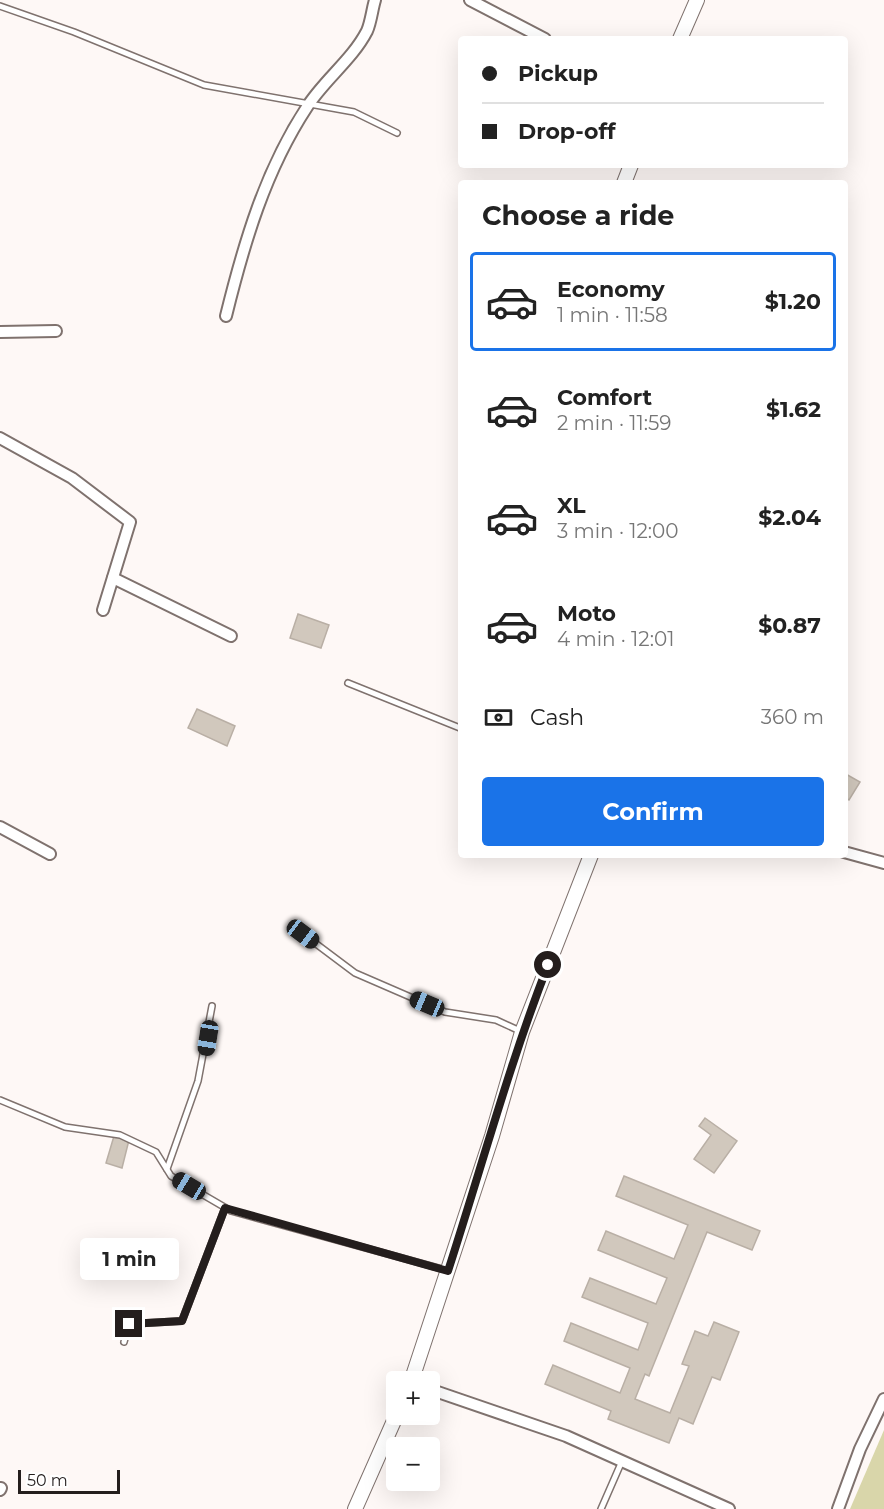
<!DOCTYPE html>
<html lang="en">
<head>
<meta charset="utf-8">
<style>
	body { margin:0; font-family:Montserrat,sans-serif; background:#f2f2f2; color:#222; height:100vh; display:flex; flex-direction:column; font-size:22px; white-space:nowrap }
	* { box-sizing:border-box; margin:0 }
	p { font-size:20px; color:#767676 }
	.icon { flex:none; width:33px; height:33px; fill:none; stroke:currentColor; stroke-width:2; stroke-linecap:round; stroke-linejoin:round }
	.map { position:relative; flex:1; overflow:hidden }
	.drawer { position:absolute; left:458px; top:180px; width:390px; height:678px; display:flex; flex-direction:column; background:#fff; border-radius:6px; box-shadow:0 6px 24px #0002 }
	.drawer>* { flex:none }
	.hud { position:absolute; left:458px; top:36px; width:390px; height:132px; border-radius:6px; box-shadow:0 6px 24px #0002; display:grid; align-content:center; height:132px; padding:0 24px; background:#fff }
	.tools { position:absolute; left:386px; top:1371px; display:grid; gap:12px }
	.tools a { display:grid; place-items:center; width:54px; height:54px; border-radius:6px; background:#fff; box-shadow:0 6px 24px #0002; font-size:30px }
	.scale { position:absolute; left:18px; bottom:15px; width:102px; box-sizing:border-box; padding-left:6px; border:3px solid #241e1d; border-top:0; font-size:16px; line-height:21px; white-space:nowrap; color:#241e1d; -webkit-text-stroke:4px #fff; paint-order:stroke }
	.end { position:absolute; width:27px; height:27px; margin:-14px; border:8px solid #241e1d; background:#fff; box-shadow:0 0 0 3px #fff }
	.from { border-radius:50% }
	.bubble { position:absolute; height:42px; border-radius:6px; background:#fff; box-shadow:0 6px 24px #0002; font-size:20px; font-weight:700; line-height:42px; text-align:center }
	.car { position:absolute; width:18px; height:36px; margin:-18px -9px; border-radius:8px; box-shadow:0 0 4px 2px #0007; background:linear-gradient(#222 24%,#8ab4d8 0 40%,#222 0 76%,#8ab4d8 0 86%,#222 0) }
	.hud b { display:flex; align-items:center; gap:21px; height:57px; font-size:22px }
	.hud b+b { border-top:2px solid #e0e0e0 }
	.hud i { width:15px; height:15px; background:#222 }
	ul { padding:0; list-style:none }
	li { display:flex; align-items:center; gap:18px; height:99px; margin:0 12px 9px; padding:0 12px; border:3px solid transparent; border-radius:6px }
	li div { flex:1 }
	li b { display:block; font-size:22px }
	li em { font-style:normal; font-weight:700 }
	li.selected { border-color:#1a73e8 }
	li>.icon { width:54px; height:54px; stroke-width:1.5 }
	h2 { padding:0 24px; font-size:27px; line-height:72px }
	.pay { display:flex; align-items:center; gap:15px; height:66px; padding:0 24px; font-size:22px }
	.pay p { margin-inline-start:auto }
	.primary-button { display:flex; gap:12px; margin-top:auto; padding:12px 24px }
	.primary-button a { flex:1; height:69px; border-radius:6px; background:#1a73e8; color:#fff; font-size:24px; font-weight:700; line-height:69px; text-align:center }
	.map>svg:first-child { display:block }
	.green { fill:#d9d6aa }
	.building { fill:#d1c8bd; stroke:#b9afa5; stroke-width:1.5 }
	.lines { fill:none; stroke-linecap:round; stroke-linejoin:round }
	.service-casing { stroke:#7f726e; stroke-width:8 }
	.minor-casing { stroke:#7f726e; stroke-width:14 }
	.tertiary-casing { stroke:#7f726e; stroke-width:16 }
	.service { stroke:#fff; stroke-width:5 }
	.minor { stroke:#fff; stroke-width:10 }
	.tertiary { stroke:#fff; stroke-width:14 }
	.route { stroke:#241e1d; stroke-width:8 }
</style>
</head>
<body>
<div class="map">
<svg width="884" height="1509" viewBox="0 0 884 1509">
	<rect width="100%" height="100%" fill="#fef8f6"/>
	<!-- green -->
	<polygon class="green" points="884,1430 884,1509 850,1509"/>
	<!-- building -->
	<g class="building">
		<polygon points="298,614 329,625 321,648 290,638"/>
		<polygon points="197,709 235,726 227,746 188,728"/>
		<polygon points="844,773 860,782 849,800 844,797"/>
		<polygon points="705,1118 737,1141 714,1173 694,1159 711,1135 699,1126"/>
		<polygon points="114,1136 129,1140 122,1168 106,1163"/>
		<polygon points="624,1176 760,1231 752,1250 707,1232 649,1376 645,1374 635,1399 670,1413 689,1366 682,1364 695,1331 708,1336 714,1322 739,1332 720,1380 712,1377 693,1424 679,1418 669,1443 608,1419 611,1411 545,1384 553,1365 620,1393 630,1368 564,1341 571,1323 638,1350 648,1323 582,1297 590,1278 656,1304 667,1278 598,1250 606,1231 674,1259 688,1225 616,1196"/>
	</g>
	<g class="lines">
		<defs>
			<g id="service">
				<polyline points="0,6 74,32 204,85 354,112 397,133"/>
				<polyline points="348,683 460,728"/>
				<polyline points="303,934 355,973 445,1012 496,1020 520,1031"/>
				<polyline points="0,1100 65,1127 120,1135 156,1152 171,1176 231,1211 446,1270"/>
				<polyline points="167,1169 198,1081 212,1006"/>
				<polyline points="124,1342 129,1324 182,1321 225,1208"/>
				<polyline points="601,1509 622,1461"/>
			</g>
			<g id="minor">
				<polyline points="470,0 545,39"/>
				<path d="M226 316C244 243 265 171 307 107 324 80 352 60 367 31 371 22 372 10 375 0"/>
				<polyline points="0,332 56,331"/>
				<polyline points="0,438 72,478 130,522 103,610"/>
				<polyline points="113,578 231,636"/>
				<polyline points="0,827 50,854"/>
				<polyline points="844,852 884,863"/>
				<polyline points="429,1389 566,1436 729,1509"/>
				<polyline points="0,1490 1,1488"/>
				<polyline points="838,1509 860,1449 884,1399"/>
			</g>
			<g id="tertiary">
				<polyline points="680,39 697,0"/>
				<polyline points="624,183 631,165"/>
				<polyline points="411,1382 492,1136 522,1032 591,855"/>
				<polyline points="355,1509 397,1414"/>
			</g>
		</defs>
		<!-- service casing -->
		<use href="#service" class="service-casing"/>
		<!-- minor casing -->
		<use href="#minor" class="minor-casing"/>
		<!-- tertiary casing -->
		<use href="#tertiary" class="tertiary-casing"/>
		<!-- service -->
		<use href="#service" class="service"/>
		<!-- minor -->
		<use href="#minor" class="minor"/>
		<!-- tertiary -->
		<use href="#tertiary" class="tertiary"/>
	</g>
	<g class="lines">
		<!-- route -->
		<path class="route" d="M129 1324 182 1321 225 1208 448 1271C481 1169 509 1065 548 965"/>
	</g>
</svg>
<div class="tools">
<a>+</a>
<a>−</a>
</div>
<div class="scale">50 m</div>
<i class="end from" style="left:548px;top:965px"></i>
<i class="end" style="left:129px;top:1324px"></i>
<div class="bubble" style="left:80px;top:1238px;width:99px">1 min</div>
<i class="car" style="left:303px;top:934px;rotate:127deg"></i>
<i class="car" style="left:427px;top:1004px;rotate:293deg"></i>
<i class="car" style="left:208px;top:1038px;rotate:189deg"></i>
<i class="car" style="left:189px;top:1186px;rotate:301deg"></i>
<div class="hud">
<b><i class="from"></i>Pickup</b>
<b><i></i>Drop-off</b>
</div>
<section class="drawer">
<h2>Choose a ride</h2>
<ul>
<li class="selected"><svg class="icon" aria-label="car" viewBox="0 0 24 24"><path d="M5 17H2v-5l4-1 3-4h7l3 4 3 1v5h-3M9 17h6M6 11h13"/><circle cx="7" cy="17" r="2"/><circle cx="17" cy="17" r="2"/></svg><div><b>Economy</b><p>1 min · 11:58</p></div><em>$1.20</em></li>
<li><svg class="icon" aria-label="car" viewBox="0 0 24 24"><path d="M5 17H2v-5l4-1 3-4h7l3 4 3 1v5h-3M9 17h6M6 11h13"/><circle cx="7" cy="17" r="2"/><circle cx="17" cy="17" r="2"/></svg><div><b>Comfort</b><p>2 min · 11:59</p></div><em>$1.62</em></li>
<li><svg class="icon" aria-label="car" viewBox="0 0 24 24"><path d="M5 17H2v-5l4-1 3-4h7l3 4 3 1v5h-3M9 17h6M6 11h13"/><circle cx="7" cy="17" r="2"/><circle cx="17" cy="17" r="2"/></svg><div><b>XL</b><p>3 min · 12:00</p></div><em>$2.04</em></li>
<li><svg class="icon" aria-label="car" viewBox="0 0 24 24"><path d="M5 17H2v-5l4-1 3-4h7l3 4 3 1v5h-3M9 17h6M6 11h13"/><circle cx="7" cy="17" r="2"/><circle cx="17" cy="17" r="2"/></svg><div><b>Moto</b><p>4 min · 12:01</p></div><em>$0.87</em></li>
</ul>
<div class="pay"><svg class="icon" aria-label="cash" viewBox="0 0 24 24"><path d="M3 7h18v10H3z"/><circle cx="12" cy="12" r="2"/></svg>Cash<p>360 m</p></div>
<div class="primary-button"><a>Confirm</a></div>
</section>
</div>
</body>
</html>
